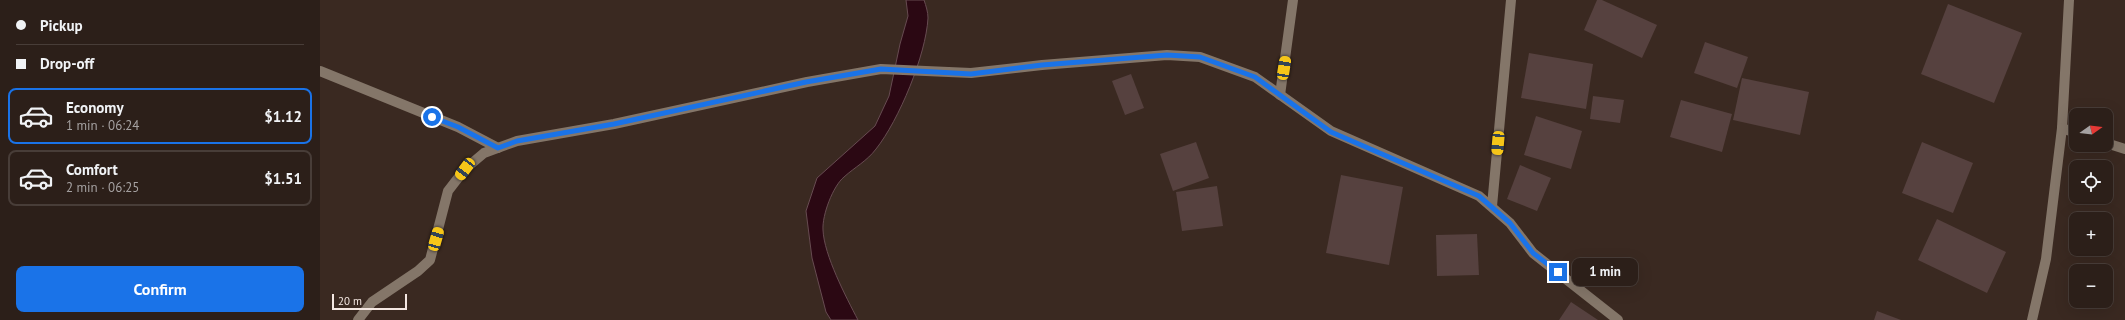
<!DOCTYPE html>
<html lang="en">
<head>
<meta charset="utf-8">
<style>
	body { margin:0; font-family:"PT Sans",sans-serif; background:#382c26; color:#f1f3f6; height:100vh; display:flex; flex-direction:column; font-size:15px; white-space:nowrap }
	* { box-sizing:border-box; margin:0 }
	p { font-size:13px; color:#a6a2a2 }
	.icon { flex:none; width:22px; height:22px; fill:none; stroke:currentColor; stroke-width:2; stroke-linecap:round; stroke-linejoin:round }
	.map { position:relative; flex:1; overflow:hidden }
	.details { display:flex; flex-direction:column; background:#2c1f19; width:320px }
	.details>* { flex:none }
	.hud { display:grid; align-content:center; height:88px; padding:0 16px; background:#2c1f19 }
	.needle { width:26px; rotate:76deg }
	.tools { position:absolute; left:1749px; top:108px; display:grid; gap:8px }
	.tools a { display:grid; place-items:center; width:44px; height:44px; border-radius:8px; background:#2c1f19; box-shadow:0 4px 16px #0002,0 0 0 1px #483d38; font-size:20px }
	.scale { position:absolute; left:12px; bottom:10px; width:75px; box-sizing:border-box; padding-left:4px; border:2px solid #f4e7e2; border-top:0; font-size:11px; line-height:14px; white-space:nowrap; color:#f4e7e2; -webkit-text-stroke:3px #3a2921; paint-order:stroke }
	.end { position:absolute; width:18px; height:18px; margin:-9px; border:5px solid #1a73e8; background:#fff; box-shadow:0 0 0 2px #fff }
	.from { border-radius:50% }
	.bubble { position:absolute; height:28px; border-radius:8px; background:#2c1f19; box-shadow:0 4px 16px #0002,0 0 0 1px #483d38; font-size:13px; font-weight:600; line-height:28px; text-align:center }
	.car { position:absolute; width:12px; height:24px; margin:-12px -6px; border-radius:5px; box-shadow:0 0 3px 1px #0007; background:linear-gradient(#f5c518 24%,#345 0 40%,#f5c518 0 76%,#345 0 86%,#f5c518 0) }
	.hud b { display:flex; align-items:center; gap:14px; height:38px; font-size:15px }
	.hud b+b { border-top:1px solid #483d38 }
	.hud i { width:10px; height:10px; background:#f1f3f6 }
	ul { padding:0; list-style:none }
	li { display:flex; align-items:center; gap:12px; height:56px; margin:0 8px 6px; padding:0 8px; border:2px solid #483d38; border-radius:8px }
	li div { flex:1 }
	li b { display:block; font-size:15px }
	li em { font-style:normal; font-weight:600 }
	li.selected { border-color:#1a73e8 }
	li>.icon { width:36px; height:36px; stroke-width:1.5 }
	.action { display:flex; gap:8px; margin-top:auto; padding:8px 16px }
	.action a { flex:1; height:46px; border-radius:8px; background:#1a73e8; color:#fff; font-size:16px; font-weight:600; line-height:46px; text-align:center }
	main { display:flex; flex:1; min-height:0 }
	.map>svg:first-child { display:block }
	.water { fill:#2b0813; stroke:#674b51 }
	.building { fill:#56413f }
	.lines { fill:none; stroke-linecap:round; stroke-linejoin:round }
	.minor { stroke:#847669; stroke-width:10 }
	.route { stroke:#1a73e8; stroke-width:5 }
</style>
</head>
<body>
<main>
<section class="details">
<div class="hud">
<b><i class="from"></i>Pickup</b>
<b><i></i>Drop-off</b>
</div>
<ul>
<li class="selected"><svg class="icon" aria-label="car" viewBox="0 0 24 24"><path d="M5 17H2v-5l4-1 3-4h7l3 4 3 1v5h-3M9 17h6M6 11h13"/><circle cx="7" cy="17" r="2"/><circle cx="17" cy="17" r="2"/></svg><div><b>Economy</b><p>1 min · 06:24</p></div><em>$1.12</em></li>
<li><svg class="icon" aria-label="car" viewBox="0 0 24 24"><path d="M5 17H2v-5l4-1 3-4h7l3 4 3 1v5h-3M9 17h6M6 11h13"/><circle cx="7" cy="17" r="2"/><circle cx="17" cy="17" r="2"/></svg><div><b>Comfort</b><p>2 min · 06:25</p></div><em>$1.51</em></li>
</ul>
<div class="action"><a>Confirm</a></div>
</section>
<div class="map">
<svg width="1805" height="320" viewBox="0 0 1805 320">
	<rect width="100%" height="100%" fill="#3a2921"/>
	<!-- water -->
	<path class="water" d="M586 0H604C606 6 608 12 608 18 606 55 579 120 556 149 547 161 535 167 524 177 513 186 502 215 503 230 504 255 526 297 538 320H511L506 312 492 258 486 211 497 178 555 126 569 96 580 44 588 16Z"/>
	<!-- building -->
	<g class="building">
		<polygon points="1277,0 1282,0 1337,25 1322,58 1264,30"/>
		<polygon points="1628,4 1702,33 1674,103 1601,74"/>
		<polygon points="1385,42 1428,57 1417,88 1374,73"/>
		<polygon points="1209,53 1273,64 1266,109 1201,98"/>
		<polygon points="811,74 824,108 805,115 792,81"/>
		<polygon points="1422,78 1489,92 1480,135 1413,120"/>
		<polygon points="1273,96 1304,100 1300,123 1270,119"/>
		<polygon points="1361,100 1412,114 1402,152 1350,137"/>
		<polygon points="1216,116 1262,131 1251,169 1204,155"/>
		<polygon points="876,142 889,178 853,191 840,154"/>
		<polygon points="1602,142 1653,163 1633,213 1582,193"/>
		<polygon points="1200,165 1231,178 1217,211 1187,199"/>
		<polygon points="1021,175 1083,187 1069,265 1006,253"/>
		<polygon points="897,186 903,226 862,231 856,192"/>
		<polygon points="1617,219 1686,252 1667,293 1598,260"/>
		<polygon points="1157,234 1159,275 1117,276 1116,235"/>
		<polygon points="1251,302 1278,320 1239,320"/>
		<polygon points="1557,311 1581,320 1554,320"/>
	</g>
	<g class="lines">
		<!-- minor -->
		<g class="minor">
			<polyline points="1749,0 1742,128 1756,133"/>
			<polyline points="0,71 138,127 178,148"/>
			<polyline points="960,95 973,0"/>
			<polyline points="1786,143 1805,149"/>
			<polyline points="1172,206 1191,0"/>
			<polyline points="38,320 52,302 98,271 110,260 128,191 145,169 164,153 197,141 294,124 487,82 561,69 651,73 722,65 847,55 880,57 935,77 1011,131 1159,196 1190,223 1213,253 1298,320"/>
			<polyline points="1712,320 1726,259 1742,128"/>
		</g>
	</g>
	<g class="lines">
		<!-- route -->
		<polyline class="route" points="112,117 138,127 178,148 197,141 294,124 486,82 561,69 651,74 722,65 847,55 880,57 935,77 1011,132 1159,196 1190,223 1213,253 1238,272"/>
	</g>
</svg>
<div class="tools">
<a><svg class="needle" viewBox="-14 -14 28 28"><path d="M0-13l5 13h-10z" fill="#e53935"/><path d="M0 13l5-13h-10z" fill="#a6a2a2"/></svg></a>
<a><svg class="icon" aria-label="locate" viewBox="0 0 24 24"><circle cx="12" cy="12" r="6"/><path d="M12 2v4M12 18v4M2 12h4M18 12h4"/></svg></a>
<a>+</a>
<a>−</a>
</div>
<div class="scale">20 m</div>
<i class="end from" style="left:112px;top:117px"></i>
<i class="end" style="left:1238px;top:272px"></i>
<div class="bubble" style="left:1252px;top:258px;width:66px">1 min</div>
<i class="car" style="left:964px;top:68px;rotate:9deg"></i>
<i class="car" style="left:1178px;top:143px;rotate:185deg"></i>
<i class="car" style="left:145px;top:169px;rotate:217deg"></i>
<i class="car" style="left:116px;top:239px;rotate:16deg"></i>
</div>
</main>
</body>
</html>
